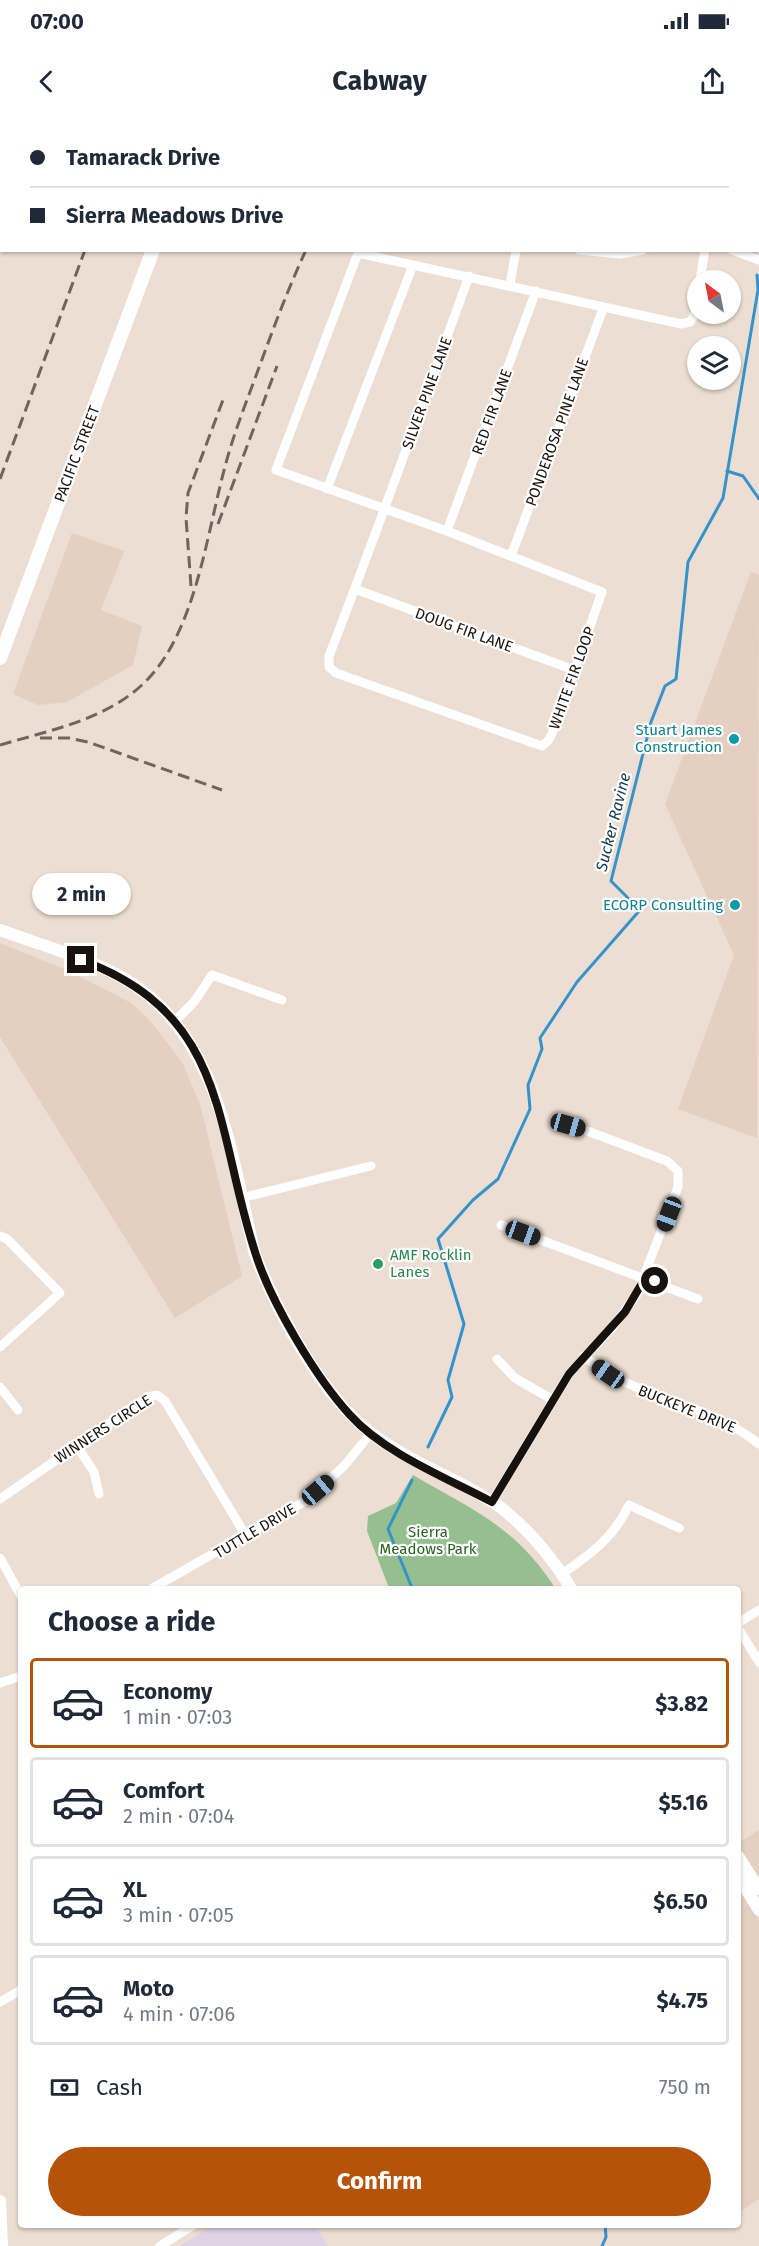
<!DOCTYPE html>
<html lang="en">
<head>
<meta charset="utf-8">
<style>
	body { margin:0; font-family:"Fira Sans",sans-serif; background:#f2f2f3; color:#1f2937; height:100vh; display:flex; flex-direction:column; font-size:22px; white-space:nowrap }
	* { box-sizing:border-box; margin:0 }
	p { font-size:20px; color:#747a83 }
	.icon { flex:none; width:33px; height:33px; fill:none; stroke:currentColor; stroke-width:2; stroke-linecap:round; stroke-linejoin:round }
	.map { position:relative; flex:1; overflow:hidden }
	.details { position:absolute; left:18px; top:1466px; width:723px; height:642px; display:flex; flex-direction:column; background:#fff; border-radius:6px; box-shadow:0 2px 4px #0004 }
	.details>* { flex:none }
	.hud { position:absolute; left:0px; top:0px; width:759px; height:132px; box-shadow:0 2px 4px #0004; display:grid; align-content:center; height:132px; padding:0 30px; background:#fff }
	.needle { width:39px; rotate:328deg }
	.tools { position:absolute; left:687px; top:150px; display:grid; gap:12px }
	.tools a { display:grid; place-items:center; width:54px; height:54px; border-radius:50%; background:#fff; box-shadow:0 2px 4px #0004; font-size:30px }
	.end { position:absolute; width:27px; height:27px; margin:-14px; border:8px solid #17120e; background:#fff; box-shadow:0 0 0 3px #fff }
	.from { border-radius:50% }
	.bubble { position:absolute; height:42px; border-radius:21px; background:#fff; box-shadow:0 2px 4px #0004; font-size:20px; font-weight:700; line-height:42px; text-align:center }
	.car { position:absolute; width:18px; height:36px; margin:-18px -9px; border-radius:8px; box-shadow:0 0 4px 2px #0007; background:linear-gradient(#222 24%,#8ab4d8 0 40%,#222 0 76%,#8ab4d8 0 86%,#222 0) }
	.hud b { display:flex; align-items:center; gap:21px; height:57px; font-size:22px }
	.hud b+b { border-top:2px solid #e0e1e3 }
	.hud i { width:15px; height:15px; background:#1f2937 }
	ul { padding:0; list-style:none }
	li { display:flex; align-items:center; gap:18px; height:90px; margin:0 12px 9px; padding:0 18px; border:3px solid #e0e1e3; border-radius:6px }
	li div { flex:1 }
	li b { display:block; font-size:22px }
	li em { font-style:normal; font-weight:700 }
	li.current { border-color:#b45309 }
	li>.icon { width:54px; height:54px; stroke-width:1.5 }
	h2 { padding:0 30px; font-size:27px; line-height:72px }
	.pay { display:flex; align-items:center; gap:15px; height:66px; padding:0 30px; font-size:22px }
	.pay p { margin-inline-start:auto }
	.cta { display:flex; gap:12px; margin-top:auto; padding:12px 30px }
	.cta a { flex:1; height:69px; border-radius:36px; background:#b45309; color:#fff; font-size:24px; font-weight:700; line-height:69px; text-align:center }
	.status { display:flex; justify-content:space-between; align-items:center; height:42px; padding:0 30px; background:#fff; direction:ltr }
	.status svg { height:16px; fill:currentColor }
	header { display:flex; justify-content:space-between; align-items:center; height:78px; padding:0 30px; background:#fff; font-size:27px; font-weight:700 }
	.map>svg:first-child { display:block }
	.commercial { fill:#e4cfc1 }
	.education { fill:#dfd2e5 }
	.green { fill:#96bf90 }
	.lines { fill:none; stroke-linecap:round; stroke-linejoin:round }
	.stream { stroke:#3493cb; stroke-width:3 }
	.minor { stroke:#fff; stroke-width:9 }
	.tertiary { stroke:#fff; stroke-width:12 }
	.secondary { stroke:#fff; stroke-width:14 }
	.rail { stroke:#6e655e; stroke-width:3; stroke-dasharray:12 6; stroke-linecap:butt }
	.route { stroke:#17120e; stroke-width:8 }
	.culture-dot { fill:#0f9aa8; stroke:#fff; stroke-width:2 }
	.leisure-dot { fill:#2e9e5b; stroke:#fff; stroke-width:2 }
	.labels { text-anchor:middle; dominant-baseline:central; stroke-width:4.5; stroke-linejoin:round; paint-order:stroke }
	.street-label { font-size:15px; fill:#17120e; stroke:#fff }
	.culture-label { font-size:15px; fill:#0d838f; stroke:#fff; text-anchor:end }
	.leisure-label { font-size:15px; fill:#27864d; stroke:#fff; text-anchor:start }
	.park-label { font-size:15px; fill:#25631e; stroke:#fff }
	.water-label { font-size:16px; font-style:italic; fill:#133a52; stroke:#fff }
</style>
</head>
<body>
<div class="status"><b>07:00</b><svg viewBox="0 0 49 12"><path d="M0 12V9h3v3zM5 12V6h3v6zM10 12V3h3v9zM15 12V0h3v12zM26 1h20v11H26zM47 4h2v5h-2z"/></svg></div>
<header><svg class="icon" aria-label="back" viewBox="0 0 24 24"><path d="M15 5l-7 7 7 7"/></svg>Cabway<svg class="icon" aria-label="share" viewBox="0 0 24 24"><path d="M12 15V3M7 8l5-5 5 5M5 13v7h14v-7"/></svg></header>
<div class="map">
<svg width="759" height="2126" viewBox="0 0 759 2126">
	<rect width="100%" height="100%" fill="#ecded2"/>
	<!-- commercial -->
	<g class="commercial">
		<polygon points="72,413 124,431 101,490 142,506 133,545 67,582 38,585 13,574"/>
		<polygon points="751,452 759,455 757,1018 678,989 734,835 665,684"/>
		<polygon points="0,823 69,851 131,883 151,902 182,942 200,984 242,1156 175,1198 0,917"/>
		<polygon points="759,1710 759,1779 738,1747 738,1723"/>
		<polygon points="738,1768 759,1800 759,2079 738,2093"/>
	</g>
	<!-- education -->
	<polygon class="education" points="215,2104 315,2105 328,2126 180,2126"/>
	<!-- green -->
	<path class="green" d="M413 1355C473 1390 516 1407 555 1468H389L367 1411 368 1396 396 1383Z"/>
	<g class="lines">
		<!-- stream -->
		<g class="stream">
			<polyline points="758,27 759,26"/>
			<polyline points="727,351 743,356 759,379"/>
			<polyline points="428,1327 452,1277 448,1260 464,1204 438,1119 473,1080 498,1059 530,989 528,965 542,929 540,918 577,862 640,790 611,761 651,602 665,566 676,559 688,442 723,378 758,170 757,155"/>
			<polyline points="412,1468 388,1409 412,1360"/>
			<polyline points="602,2126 606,2117 605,2104"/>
		</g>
		<!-- minor -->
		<g class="minor">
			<polyline points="108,0 109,2"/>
			<polyline points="9,2 10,0"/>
			<polyline points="0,8 2,7"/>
			<polyline points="579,130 620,134 643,130"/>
			<polyline points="732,130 759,140"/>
			<path d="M469 156C423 283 378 410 329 536V547L336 553 542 626 549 620 554 609 602 472 447 411 276 350 358 133 681 204 690 202 694 196 698 176"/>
			<polyline points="700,160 705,130"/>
			<polyline points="510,165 516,130"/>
			<polyline points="327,369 413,145"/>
			<polyline points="447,411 536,171"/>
			<polyline points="511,436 603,189"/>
			<polyline points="355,469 574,550"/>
			<polyline points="176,900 194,882 212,855 282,880"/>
			<polyline points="241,1078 371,1046"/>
			<polyline points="501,1105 698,1179"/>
			<polyline points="0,1116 7,1119 60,1173 0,1227"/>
			<path d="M584 1236C635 1280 707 1282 759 1324"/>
			<polyline points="497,1239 515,1258 553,1280"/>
			<polyline points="0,1267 18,1290"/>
			<polyline points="77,1326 94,1352 99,1374"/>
			<polyline points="0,1379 147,1277 157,1275 165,1281 246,1416"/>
			<polyline points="492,1382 569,1254 612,1208 637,1174 678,1067 678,1051 667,1041 582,1009 554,1002"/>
			<polyline points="0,1438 21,1476"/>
			<path d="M562 1454C591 1434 614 1417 629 1385L679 1408"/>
			<polyline points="153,1468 307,1380 344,1346 371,1313"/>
			<polyline points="738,1503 759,1490"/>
			<polyline points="738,1508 759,1542"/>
			<polyline points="0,1563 21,1556"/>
			<polyline points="0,1882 21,1870"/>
			<polyline points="160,2126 195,2104"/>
		</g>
		<!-- tertiary -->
		<g class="tertiary">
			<path d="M0 810C41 825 85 837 123 858 221 914 230 1035 255 1134 276 1190 322 1276 370 1312 409 1343 459 1358 500 1387 530 1410 551 1436 571 1468"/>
			<polyline points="738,1736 759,1769"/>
			<polyline points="738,1756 759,1790"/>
			<polyline points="0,2081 2,2126"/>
		</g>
		<!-- secondary -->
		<g class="secondary">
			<polyline points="201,2 201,0"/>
			<polyline points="0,538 153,130"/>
		</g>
		<!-- rail -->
		<g class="rail">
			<polyline points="132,2 133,0"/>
			<polyline points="371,2 372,0"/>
			<polyline points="0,359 85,130"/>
			<polyline points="218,404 277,246"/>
			<polyline points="191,466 186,398 188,373 223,280"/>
			<polyline points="40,618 69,618 88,622 222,670"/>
			<path d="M0 625C51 610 110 599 148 559 197 507 207 411 226 343 234 313 246 283 257 253 272 212 287 171 306 130"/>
		</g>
	</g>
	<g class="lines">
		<!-- route -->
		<path class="route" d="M81 840C230 895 214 1008 256 1135 271 1182 316 1258 350 1295 384 1333 447 1358 492 1382L569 1254 625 1192 645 1158 655 1161"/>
	</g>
	<!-- markers -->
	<g class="culture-dot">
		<circle cx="734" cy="619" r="6"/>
		<circle cx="735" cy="785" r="6"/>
	</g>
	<circle class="leisure-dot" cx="378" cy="1144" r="6"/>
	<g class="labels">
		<!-- street labels -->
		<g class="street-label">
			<text transform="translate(427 273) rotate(-70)">SILVER PINE LANE</text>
			<text transform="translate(492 292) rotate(-70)">RED FIR LANE</text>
			<text transform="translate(557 312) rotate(-70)">PONDEROSA PINE LANE</text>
			<text transform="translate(77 334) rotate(-69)">PACIFIC STREET</text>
			<text transform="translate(464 510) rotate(20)">DOUG FIR LANE</text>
			<text transform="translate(572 558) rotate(-70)">WHITE FIR LOOP</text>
			<text transform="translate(687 1289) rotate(22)">BUCKEYE DRIVE</text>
			<text transform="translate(103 1309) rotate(-33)">WINNERS CIRCLE</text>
			<text transform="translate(255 1411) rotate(-31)">TUTTLE DRIVE</text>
		</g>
		<!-- culture labels -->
		<g class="culture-label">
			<text x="722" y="610">Stuart James<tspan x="722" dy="17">Construction</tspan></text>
			<text x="723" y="785">ECORP Consulting</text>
		</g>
		<!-- leisure labels -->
		<g class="leisure-label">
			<text x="390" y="1135">AMF Rocklin<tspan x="390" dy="17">Lanes</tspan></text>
		</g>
		<!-- park labels -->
		<g class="park-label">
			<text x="428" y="1412">Sierra<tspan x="428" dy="17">Meadows Park</tspan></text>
		</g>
		<!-- water labels -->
		<g class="water-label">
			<text transform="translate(613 702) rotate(-76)">Sucker Ravine</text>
		</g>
	</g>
</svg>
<div class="tools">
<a><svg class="needle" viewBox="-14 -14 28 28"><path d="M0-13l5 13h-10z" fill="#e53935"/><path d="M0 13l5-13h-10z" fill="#747a83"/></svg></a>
<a><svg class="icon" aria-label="layers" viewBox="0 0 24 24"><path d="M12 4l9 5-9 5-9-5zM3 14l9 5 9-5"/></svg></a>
</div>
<i class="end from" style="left:655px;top:1161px"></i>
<i class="end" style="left:81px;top:840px"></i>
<div class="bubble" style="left:32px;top:753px;width:99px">2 min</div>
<i class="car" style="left:568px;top:1005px;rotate:106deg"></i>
<i class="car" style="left:669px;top:1094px;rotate:201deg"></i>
<i class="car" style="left:523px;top:1113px;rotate:110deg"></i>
<i class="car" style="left:608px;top:1254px;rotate:305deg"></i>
<i class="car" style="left:318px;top:1370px;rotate:50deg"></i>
<div class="hud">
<b><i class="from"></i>Tamarack Drive</b>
<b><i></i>Sierra Meadows Drive</b>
</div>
<section class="details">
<h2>Choose a ride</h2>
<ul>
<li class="current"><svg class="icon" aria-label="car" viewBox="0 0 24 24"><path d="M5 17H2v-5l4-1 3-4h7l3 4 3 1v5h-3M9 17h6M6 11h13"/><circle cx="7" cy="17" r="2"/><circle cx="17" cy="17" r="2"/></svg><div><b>Economy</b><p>1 min · 07:03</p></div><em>$3.82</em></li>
<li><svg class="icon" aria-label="car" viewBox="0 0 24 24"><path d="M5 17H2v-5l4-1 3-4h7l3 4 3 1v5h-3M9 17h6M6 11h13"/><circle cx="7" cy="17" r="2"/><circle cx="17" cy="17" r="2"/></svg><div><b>Comfort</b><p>2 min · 07:04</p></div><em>$5.16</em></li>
<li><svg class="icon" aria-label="car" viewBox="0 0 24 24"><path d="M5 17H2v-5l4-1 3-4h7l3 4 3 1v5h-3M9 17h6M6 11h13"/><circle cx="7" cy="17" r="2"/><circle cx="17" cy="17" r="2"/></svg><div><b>XL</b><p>3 min · 07:05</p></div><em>$6.50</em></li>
<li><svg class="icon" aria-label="car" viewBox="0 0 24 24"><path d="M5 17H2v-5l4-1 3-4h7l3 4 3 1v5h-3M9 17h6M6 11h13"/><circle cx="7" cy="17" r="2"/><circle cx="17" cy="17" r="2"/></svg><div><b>Moto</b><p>4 min · 07:06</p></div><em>$4.75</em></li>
</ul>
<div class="pay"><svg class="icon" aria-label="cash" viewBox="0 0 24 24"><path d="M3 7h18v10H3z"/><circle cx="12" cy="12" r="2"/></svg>Cash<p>750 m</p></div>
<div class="cta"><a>Confirm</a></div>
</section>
</div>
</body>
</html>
